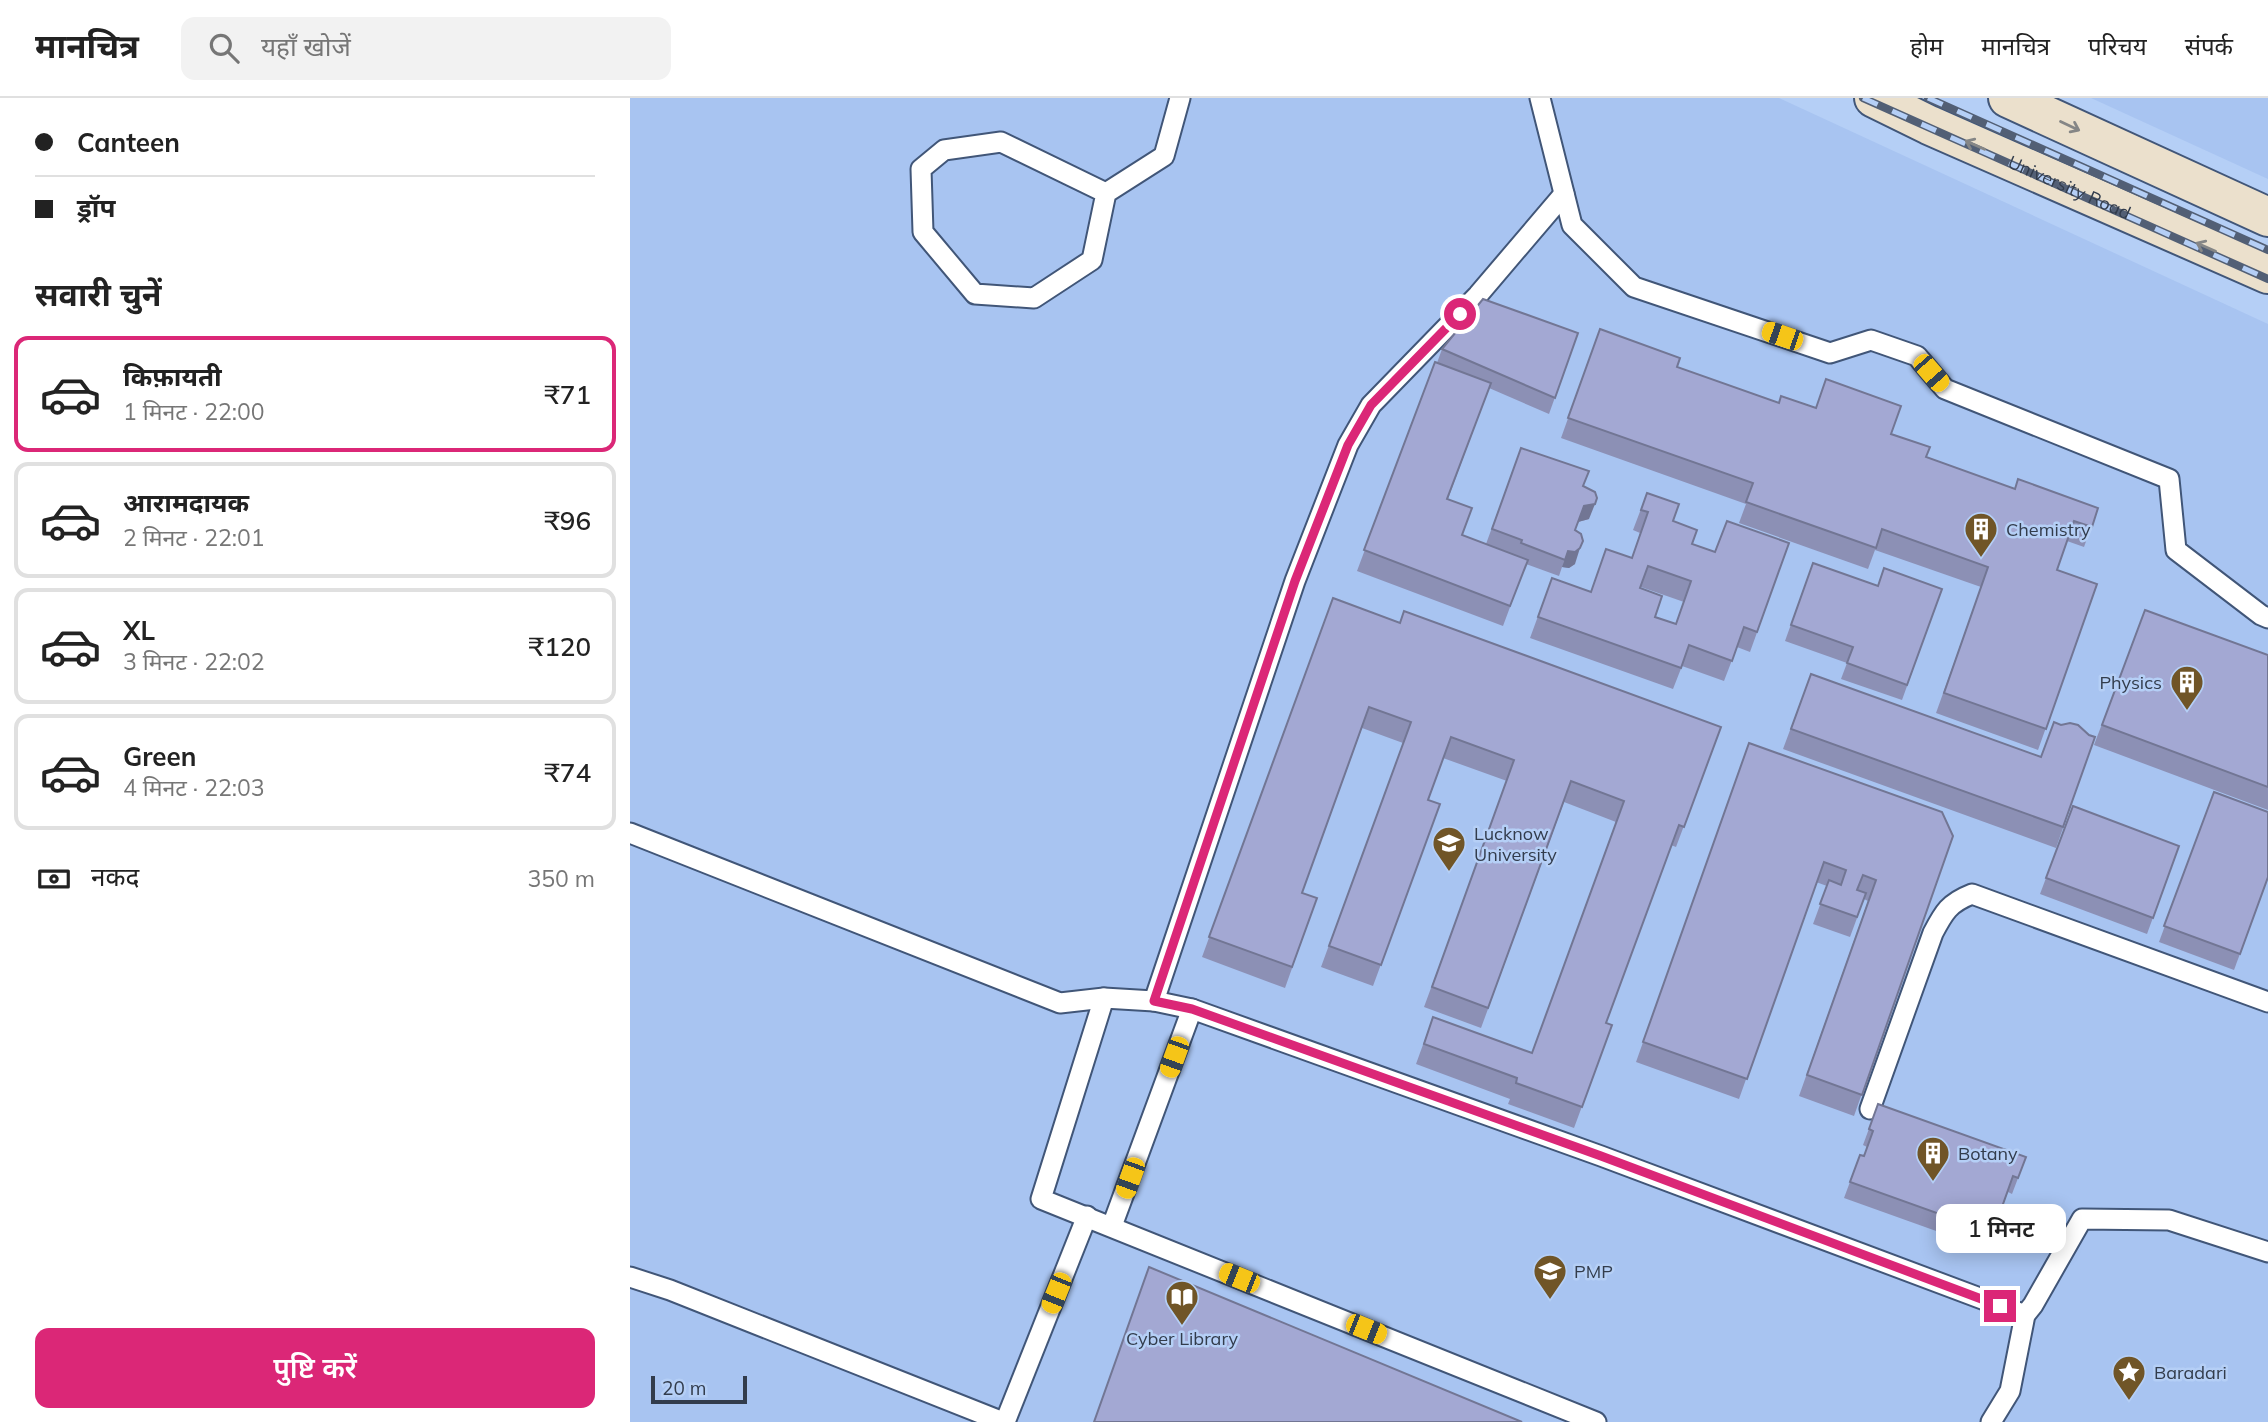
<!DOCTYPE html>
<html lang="hi">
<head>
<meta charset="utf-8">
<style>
	body { margin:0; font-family:Mulish,"Noto Sans Devanagari",sans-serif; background:#f2f2f2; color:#222; height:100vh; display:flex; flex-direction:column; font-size:26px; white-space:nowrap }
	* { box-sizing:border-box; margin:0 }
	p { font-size:23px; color:#767676 }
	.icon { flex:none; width:38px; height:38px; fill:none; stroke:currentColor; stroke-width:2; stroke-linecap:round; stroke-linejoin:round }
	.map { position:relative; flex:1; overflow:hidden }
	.sheet { display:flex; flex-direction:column; background:#fff; width:630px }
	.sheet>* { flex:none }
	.guide { display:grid; align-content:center; height:154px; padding:0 35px; background:#fff }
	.scale { position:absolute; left:21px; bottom:18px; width:96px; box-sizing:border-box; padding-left:7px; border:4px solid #323c4c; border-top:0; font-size:19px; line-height:24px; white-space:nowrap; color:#323c4c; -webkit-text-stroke:5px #b5cff6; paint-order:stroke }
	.end { position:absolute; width:32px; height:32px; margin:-16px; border:9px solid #db2777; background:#fff; box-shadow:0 0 0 4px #fff }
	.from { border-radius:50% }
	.bubble { position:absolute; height:49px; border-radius:14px; background:#fff; box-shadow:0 4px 18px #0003; font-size:23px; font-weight:600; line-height:49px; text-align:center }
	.car { position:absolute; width:21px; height:42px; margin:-21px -10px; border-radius:9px; box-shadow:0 0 5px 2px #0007; background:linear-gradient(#f5c518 24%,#345 0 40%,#f5c518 0 76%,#345 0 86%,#f5c518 0) }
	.guide b { display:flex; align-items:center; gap:24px; height:66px; font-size:26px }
	.guide b+b { border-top:2px solid #e0e0e0 }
	.guide i { width:18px; height:18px; background:#222 }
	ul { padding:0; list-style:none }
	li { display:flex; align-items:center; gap:21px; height:116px; margin:0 14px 10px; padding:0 21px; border:4px solid #e0e0e0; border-radius:14px }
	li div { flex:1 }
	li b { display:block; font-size:26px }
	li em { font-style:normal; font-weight:600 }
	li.current { border-color:#db2777 }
	li>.icon { width:63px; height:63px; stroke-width:1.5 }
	h2 { padding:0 35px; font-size:32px; line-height:84px }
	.pay { display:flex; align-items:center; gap:18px; height:77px; padding:0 35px; font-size:26px }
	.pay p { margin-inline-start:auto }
	.button { display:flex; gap:14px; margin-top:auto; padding:14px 35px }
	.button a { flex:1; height:80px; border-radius:14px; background:#db2777; color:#fff; font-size:28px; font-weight:600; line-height:80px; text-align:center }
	header { display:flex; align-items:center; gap:42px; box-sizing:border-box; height:98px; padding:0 35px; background:#fff; border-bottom:2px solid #e0e0e0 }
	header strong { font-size:33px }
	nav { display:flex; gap:38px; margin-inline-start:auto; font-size:24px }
	.search { width:490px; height:63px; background:#f2f2f2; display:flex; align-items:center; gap:18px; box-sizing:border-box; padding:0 24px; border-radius:14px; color:#767676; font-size:26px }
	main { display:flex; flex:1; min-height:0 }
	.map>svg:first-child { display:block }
	.built { fill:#a8c4f1 }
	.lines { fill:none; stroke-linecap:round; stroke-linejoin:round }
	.service-casing { stroke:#415678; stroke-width:23 }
	.secondary-casing { stroke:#415678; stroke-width:42 }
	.service { stroke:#fff; stroke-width:19 }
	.secondary { stroke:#ebe0cc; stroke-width:38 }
	.rail-casing { stroke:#525f75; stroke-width:8 }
	.rail { stroke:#b5cff6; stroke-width:5; stroke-dasharray:16; stroke-linecap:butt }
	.wall { fill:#8c90b5; fill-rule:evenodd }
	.shaded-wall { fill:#727694 }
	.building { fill:#a3a8d3; stroke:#727694; stroke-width:2; fill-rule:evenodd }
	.oneway { stroke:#858686 }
	.route { stroke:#db2777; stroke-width:9 }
	.labels { text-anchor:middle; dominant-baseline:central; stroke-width:5; stroke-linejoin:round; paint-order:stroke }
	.street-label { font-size:18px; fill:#323c4c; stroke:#b5cff6 }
	.poi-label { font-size:18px; fill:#323c4c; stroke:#b5cff6; text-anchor:start }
</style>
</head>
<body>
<header>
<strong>मानचित्र</strong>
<div class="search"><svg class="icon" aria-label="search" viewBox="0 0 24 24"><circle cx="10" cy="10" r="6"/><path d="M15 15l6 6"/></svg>यहाँ खोजें</div>
<nav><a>होम</a><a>मानचित्र</a><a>परिचय</a><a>संपर्क</a></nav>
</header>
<main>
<section class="sheet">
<div class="guide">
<b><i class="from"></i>Canteen</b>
<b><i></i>ड्रॉप</b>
</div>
<h2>सवारी चुनें</h2>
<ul>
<li class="current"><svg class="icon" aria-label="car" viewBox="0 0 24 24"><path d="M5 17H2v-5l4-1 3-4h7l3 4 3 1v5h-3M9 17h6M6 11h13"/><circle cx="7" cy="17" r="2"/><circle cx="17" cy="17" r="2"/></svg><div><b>किफ़ायती</b><p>1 मिनट · 22:00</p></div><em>₹71</em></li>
<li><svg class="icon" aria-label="car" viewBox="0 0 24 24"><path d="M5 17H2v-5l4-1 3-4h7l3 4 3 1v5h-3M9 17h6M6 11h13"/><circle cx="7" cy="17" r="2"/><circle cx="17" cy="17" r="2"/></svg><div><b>आरामदायक</b><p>2 मिनट · 22:01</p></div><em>₹96</em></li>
<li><svg class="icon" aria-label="car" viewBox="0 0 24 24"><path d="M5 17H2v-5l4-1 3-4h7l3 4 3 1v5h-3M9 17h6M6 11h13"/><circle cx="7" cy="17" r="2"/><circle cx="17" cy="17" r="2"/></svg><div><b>XL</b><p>3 मिनट · 22:02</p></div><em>₹120</em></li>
<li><svg class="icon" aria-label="car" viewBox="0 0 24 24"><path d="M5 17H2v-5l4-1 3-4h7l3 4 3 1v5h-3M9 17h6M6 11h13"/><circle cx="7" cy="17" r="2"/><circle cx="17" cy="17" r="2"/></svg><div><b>Green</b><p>4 मिनट · 22:03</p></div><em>₹74</em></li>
</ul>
<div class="pay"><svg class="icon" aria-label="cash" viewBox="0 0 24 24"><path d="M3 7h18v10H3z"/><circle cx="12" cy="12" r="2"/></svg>नकद<p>350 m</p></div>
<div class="button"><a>पुष्टि करें</a></div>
</section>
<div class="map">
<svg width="1638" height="1324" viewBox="0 0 1638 1324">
	<rect width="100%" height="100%" fill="#b5cff6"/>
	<!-- built -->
	<g class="built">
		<polygon points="0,0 1149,0 1638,226 1638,1324 0,1324"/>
		<polygon points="1461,0 1638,0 1638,81"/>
	</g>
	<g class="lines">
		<defs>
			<g id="service">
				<polyline points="910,0 942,127 1004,189 1200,255 1241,242 1287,258 1315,291 1539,381 1546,452 1631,517 1638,520"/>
				<polyline points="476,95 371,44 314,52 291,71 293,134 345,196 404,200 462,162 476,95 534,58 550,0"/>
				<polyline points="0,735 430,905 474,900 524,903 562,911 971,1058 1395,1217"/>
				<polyline points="474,900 411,1101 966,1324"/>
				<polyline points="524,903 665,483 718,347 741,307 848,197 934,96"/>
				<path d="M1240 1011 1303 835C1314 814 1319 805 1342 796L1638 904"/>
				<polyline points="482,1128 562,911"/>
				<polyline points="0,1179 40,1192 373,1324"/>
				<polyline points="375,1324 457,1118"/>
				<polyline points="1361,1324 1380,1293 1395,1217 1403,1207 1452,1121 1539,1122 1638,1154"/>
			</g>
			<g id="secondary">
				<path id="s1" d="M1244 0 1299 27 1638 176"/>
				<polyline points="1378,0 1638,119"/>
			</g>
		</defs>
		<!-- service casing -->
		<use href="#service" class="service-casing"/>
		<!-- secondary casing -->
		<use href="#secondary" class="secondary-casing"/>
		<!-- service -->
		<use href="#service" class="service"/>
		<!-- secondary -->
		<use href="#secondary" class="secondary"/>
		<defs>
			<g id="rail">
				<polyline points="1233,0 1638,181"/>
				<polyline points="1298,0 1638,152"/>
			</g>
		</defs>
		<!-- rail casing -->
		<use href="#rail" class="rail-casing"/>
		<!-- rail -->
		<use href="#rail" class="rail"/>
	</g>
	<!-- wall -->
	<g class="wall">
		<polygon points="970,231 1047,269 1149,305 1261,336 1297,359 1384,391 1468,410 1454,449 1437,443 1427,472 1467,486 1408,652 1306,615 1351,489 1245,452 1238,471 1109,425 1116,406 931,340"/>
		<polygon points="948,235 919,316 859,290 818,401 832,437 856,446 891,350 953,388 959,421 948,424 945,432 945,466 939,470 932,469 929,478 896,466 873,528 727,473 805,264 807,265 812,251"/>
		<path d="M1017 395 1062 446 1085 454 1159 445 1120 554 1107 549 1094 583 1052 568 1043 591 900 540 922 480 961 494 1002 460 1010 435 1003 432ZM1011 489 1054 504 1046 526 1025 519 1010 490Z"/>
		<polygon points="1183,465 1248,488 1312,491 1272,602 1211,581 1217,565 1155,543"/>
		<polygon points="703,500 770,525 1091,629 1046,749 1041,747 976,925 982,927 944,1030 878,1006 880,1001 786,966 803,919 902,955 986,724 934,704 851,930 794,909 877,683 813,660 798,702 810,706 743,888 691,869 773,645 732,630 672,795 687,800 655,890 572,859"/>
		<polygon points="1515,512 1638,557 1638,712 1464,647"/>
		<polygon points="1181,576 1411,659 1459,637 1465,639 1426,750 1153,651"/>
		<polygon points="1119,645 1323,738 1224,1018 1169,998 1238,803 1234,801 1220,839 1183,826 1197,788 1186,784 1109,1001 1006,964"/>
		<polygon points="1584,694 1638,780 1604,872 1529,844"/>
		<polygon points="1443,708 1549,748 1517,836 1410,796"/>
		<polygon points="1248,1006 1396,1059 1382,1096 1378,1094 1372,1109 1377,1111 1362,1153 1214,1100 1230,1057 1234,1058 1237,1049 1233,1047"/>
	</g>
	<!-- shaded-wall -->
	<g class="shaded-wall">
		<polygon points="965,406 959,421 948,424 954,408"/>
		<polygon points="950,450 945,466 939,470 932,469 938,453"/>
	</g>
	<!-- building -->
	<g class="building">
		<polygon points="853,201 948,235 925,300 812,251"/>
		<polygon points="970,231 1050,260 1047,269 1149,305 1151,298 1186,310 1196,281 1271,308 1261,336 1300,349 1296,359 1385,391 1388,381 1468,410 1462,429 1444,423 1427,472 1467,486 1416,631 1314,595 1358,469 1252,431 1246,450 1116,404 1123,385 938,320"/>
		<polygon points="805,264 861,285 817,401 842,410 832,437 898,462 880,508 734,452"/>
		<polygon points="891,350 959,373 953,388 965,394 967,400 965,406 954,408 945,432 951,436 953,443 950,450 945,454 938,453 935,462 891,445 892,442 862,431"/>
		<path d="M1017 395 1049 406 1043 423 1067 432 1062 446 1085 454 1097 423 1159 445 1127 534 1114 529 1102 563 1059 547 1051 570 908 519 922 480 961 494 976 451 1002 460 1018 414 1011 412ZM1018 468 1061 483 1046 526 1025 519 1032 498 1010 490Z"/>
		<polygon points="1183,465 1248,488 1254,470 1312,491 1277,587 1217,565 1223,549 1161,527"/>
		<polygon points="703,500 770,525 774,513 1091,629 1054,729 1049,727 976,925 982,927 952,1009 886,985 887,980 794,946 803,919 902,955 994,703 941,683 858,910 802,889 884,662 821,639 798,702 810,706 751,867 699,848 781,624 739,609 672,795 687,800 662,869 579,839"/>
		<polygon points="1515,512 1638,557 1638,689 1472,627"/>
		<polygon points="1181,576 1411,659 1424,624 1431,627 1440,625 1448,627 1459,637 1465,639 1433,729 1161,631"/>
		<polygon points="1119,645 1312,714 1323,738 1232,997 1177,977 1246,782 1233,777 1227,792 1236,795 1227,819 1190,806 1199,782 1211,787 1216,772 1194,764 1117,981 1013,944"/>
		<polygon points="1584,694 1638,714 1638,779 1610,856 1534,828"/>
		<polygon points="1443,708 1549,748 1523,820 1416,780"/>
		<polygon points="1248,1006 1396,1059 1388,1080 1383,1078 1372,1109 1377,1111 1368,1137 1220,1084 1230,1057 1234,1058 1243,1033 1239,1031"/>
		<polygon points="519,1169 892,1324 464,1324"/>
	</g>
	<!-- one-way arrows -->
	<defs><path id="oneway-shaft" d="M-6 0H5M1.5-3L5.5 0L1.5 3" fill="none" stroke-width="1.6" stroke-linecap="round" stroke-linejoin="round" transform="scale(1.75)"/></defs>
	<g class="oneway">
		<use href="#oneway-shaft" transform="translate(1440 28) rotate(25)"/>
		<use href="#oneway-shaft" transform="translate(1345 47) rotate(-156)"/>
		<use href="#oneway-shaft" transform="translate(1576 149) rotate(-156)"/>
	</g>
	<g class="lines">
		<!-- route -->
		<polyline class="route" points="830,216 741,307 718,347 665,483 524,903 562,911 971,1058 1370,1208"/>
	</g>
	<!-- icons -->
	<defs>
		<symbol id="building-pin" viewBox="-11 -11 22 30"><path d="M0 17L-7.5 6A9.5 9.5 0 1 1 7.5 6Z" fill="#705527" stroke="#b5cff6"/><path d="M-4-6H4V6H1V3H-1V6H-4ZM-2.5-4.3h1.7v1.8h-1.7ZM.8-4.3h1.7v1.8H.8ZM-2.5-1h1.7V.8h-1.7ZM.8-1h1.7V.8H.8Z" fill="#fff"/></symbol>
		<symbol id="university-pin" viewBox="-11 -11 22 30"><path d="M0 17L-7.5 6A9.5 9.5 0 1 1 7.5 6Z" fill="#705527" stroke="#b5cff6"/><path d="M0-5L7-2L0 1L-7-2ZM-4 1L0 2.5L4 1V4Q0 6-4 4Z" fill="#fff"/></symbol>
		<symbol id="library-pin" viewBox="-11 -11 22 30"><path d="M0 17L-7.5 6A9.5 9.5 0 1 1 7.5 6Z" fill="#705527" stroke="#b5cff6"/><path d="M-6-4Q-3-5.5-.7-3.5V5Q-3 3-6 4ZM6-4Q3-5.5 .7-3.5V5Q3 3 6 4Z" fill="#fff"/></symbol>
		<symbol id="sight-pin" viewBox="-11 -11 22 30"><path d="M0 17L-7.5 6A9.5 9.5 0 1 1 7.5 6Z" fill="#705527" stroke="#b5cff6"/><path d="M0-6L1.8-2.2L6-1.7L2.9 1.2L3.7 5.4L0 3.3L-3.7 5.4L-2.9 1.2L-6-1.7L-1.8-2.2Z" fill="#fff"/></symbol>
	</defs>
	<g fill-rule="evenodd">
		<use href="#building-pin" x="1332" y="412" width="38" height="52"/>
		<use href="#building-pin" x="1538" y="565" width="38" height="52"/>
		<use href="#university-pin" x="800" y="726" width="38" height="52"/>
		<use href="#building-pin" x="1284" y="1036" width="38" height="52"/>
		<use href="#university-pin" x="901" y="1154" width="38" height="52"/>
		<use href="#library-pin" x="533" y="1180" width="38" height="52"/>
		<use href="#sight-pin" x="1480" y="1255" width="38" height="52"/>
	</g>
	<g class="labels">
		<!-- street labels -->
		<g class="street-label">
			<text stroke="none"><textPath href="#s1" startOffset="215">University Road</textPath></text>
		</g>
		<!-- poi labels -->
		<g class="poi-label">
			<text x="1376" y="431">Chemistry</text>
			<text x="1532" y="584" text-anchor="end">Physics</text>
			<text x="844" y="735">Lucknow<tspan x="844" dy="21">University</tspan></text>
			<text x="1328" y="1055">Botany</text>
			<text x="944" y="1173">PMP</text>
			<text x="552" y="1240" text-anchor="middle">Cyber Library</text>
			<text x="1524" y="1274">Baradari</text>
		</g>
	</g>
</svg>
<div class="scale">20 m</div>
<i class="end from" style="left:830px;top:216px"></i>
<i class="end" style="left:1370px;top:1208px"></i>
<div class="bubble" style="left:1306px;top:1106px;width:130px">1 मिनट</div>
<i class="car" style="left:1152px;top:238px;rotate:289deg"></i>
<i class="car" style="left:1301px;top:275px;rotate:139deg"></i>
<i class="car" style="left:544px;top:959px;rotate:200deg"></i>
<i class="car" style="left:500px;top:1080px;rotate:200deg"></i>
<i class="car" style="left:609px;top:1180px;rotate:292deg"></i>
<i class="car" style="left:426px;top:1195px;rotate:202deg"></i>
<i class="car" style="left:736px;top:1231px;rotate:112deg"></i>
</div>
</main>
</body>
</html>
